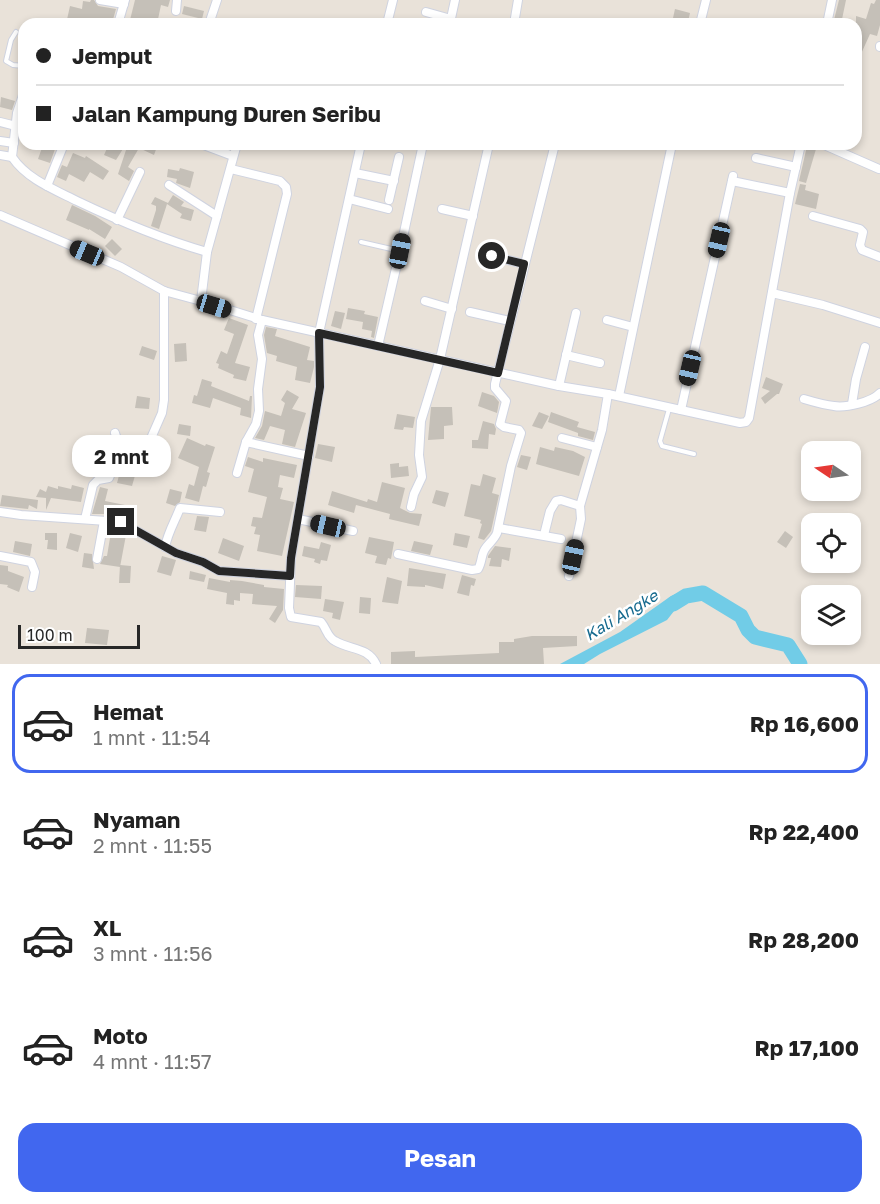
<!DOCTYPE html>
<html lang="id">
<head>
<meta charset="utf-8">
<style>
	body { margin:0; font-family:"Golos Text",sans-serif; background:#f2f2f2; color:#222; height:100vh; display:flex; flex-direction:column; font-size:22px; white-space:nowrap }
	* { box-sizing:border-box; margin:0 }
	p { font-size:20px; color:#767676 }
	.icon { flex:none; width:33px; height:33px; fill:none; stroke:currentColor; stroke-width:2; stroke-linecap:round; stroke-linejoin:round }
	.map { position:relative; height:664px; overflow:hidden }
	.side { display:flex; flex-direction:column; background:#fff; flex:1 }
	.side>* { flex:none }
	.guide { position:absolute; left:18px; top:18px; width:844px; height:132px; border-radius:18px; box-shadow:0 3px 9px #0003; display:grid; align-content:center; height:132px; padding:0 18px; background:#fff }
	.needle { width:39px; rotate:283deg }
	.controls { position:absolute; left:801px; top:441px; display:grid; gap:12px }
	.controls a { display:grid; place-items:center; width:60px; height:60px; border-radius:12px; background:#fff; box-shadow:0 3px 9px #0003; font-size:30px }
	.scale { position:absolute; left:18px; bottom:15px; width:122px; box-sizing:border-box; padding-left:6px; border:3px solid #272727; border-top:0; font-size:16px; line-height:21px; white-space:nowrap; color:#272727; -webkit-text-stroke:4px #fff; paint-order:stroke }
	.end { position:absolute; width:27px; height:27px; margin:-14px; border:8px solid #272727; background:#fff; box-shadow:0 0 0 3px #fff }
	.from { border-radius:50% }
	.bubble { position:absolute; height:42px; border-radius:18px; background:#fff; box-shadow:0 3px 9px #0003; font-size:20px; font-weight:700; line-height:42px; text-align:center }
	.car { position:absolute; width:18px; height:36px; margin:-18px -9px; border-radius:8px; box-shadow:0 0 4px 2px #0007; background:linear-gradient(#222 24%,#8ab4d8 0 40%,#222 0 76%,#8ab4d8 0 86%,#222 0) }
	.guide b { display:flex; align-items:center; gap:21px; height:57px; font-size:22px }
	.guide b+b { border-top:2px solid #e0e0e0 }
	.guide i { width:15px; height:15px; background:#222 }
	ul { padding:10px 0 0; list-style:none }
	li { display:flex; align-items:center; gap:18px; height:99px; margin:0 12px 9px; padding:0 6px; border:3px solid transparent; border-radius:18px }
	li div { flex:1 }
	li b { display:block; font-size:22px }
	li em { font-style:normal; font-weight:700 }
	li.active { border-color:#4167ef }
	li>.icon { width:54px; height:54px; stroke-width:1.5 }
	.cta { display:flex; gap:12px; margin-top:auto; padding:12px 18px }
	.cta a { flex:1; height:69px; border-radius:18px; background:#4167ef; color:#fff; font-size:24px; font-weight:700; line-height:69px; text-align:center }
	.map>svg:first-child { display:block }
	.water { fill:#71cce7 }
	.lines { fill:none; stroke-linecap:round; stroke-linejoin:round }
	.river { stroke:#71cce7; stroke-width:15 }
	.building { fill:#c5c0b8 }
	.service-casing { stroke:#cfd3e0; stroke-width:6 }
	.minor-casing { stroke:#cfd3e0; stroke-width:10 }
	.service { stroke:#fff; stroke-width:4 }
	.minor { stroke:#fff; stroke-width:8 }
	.route { stroke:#272727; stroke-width:8 }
	.labels { text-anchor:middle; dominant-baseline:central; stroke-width:5; stroke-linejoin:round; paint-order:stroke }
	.water-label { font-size:16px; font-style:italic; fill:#14698e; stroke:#fff }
</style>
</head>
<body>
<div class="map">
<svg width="880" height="664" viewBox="0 0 880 664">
	<rect width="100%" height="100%" fill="#e9e2d9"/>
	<!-- water -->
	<polygon class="water" points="687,589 692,599 678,606 667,620 600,654 584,664 560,664 620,632 671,596"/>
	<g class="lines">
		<!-- river -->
		<polyline class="river" points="673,604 686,596 703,593 741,616 748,630 755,637 788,645 800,664"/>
	</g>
	<!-- building -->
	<g class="building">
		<polygon points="91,0 94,0 98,6 116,9 112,23 102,20 101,24 66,24 70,6 82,9 83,1 90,2"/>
		<polygon points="135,0 170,0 168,7 161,5 157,24 129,24"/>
		<polygon points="839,0 846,0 841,24 833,24"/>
		<polygon points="876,0 880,0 880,25 877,36 870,34 856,65 856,16 866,19 871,3 874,4"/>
		<polygon points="184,6 204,11 202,19 182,14"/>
		<polygon points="675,9 690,13 688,22 673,18"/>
		<polygon points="1,97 15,101 12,110 0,107"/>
		<polygon points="109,144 126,144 116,160 104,155"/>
		<polygon points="128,144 158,144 154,155 139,148 128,167 134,171 129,181 118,174"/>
		<polygon points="43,145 55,149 50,163 38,159"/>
		<polygon points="807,146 816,149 806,183 799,181"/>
		<polygon points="73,153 85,158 86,156 109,171 103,180 90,172 84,182 69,174 66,181 57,177 62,165 67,167"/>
		<polygon points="180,168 194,172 190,188 176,183 177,179 167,177 168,169 179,171"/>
		<polygon points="800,184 806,185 805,190 819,194 816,209 795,204"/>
		<polygon points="173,195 184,202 181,206 194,210 191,221 180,218 182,214 167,204 159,229 151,226 156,210 156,206 151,204 155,197 168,203"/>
		<polygon points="72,205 95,216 112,227 105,239 89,229 89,230 66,220"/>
		<polygon points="112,239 122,249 115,256 105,246"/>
		<polygon points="348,308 365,311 364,314 378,317 374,338 371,337 372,331 362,329 363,322 346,319"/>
		<polygon points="335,311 345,313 341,329 331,326"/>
		<polygon points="229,318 248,325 235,363 250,367 246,381 233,378 234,375 218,368 219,364 216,363 221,351 227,354 234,334 224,330"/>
		<polygon points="266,327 277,329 275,336 310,347 307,360 314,361 314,367 310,383 295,380 297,367 276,361 277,356 267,353 264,335"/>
		<polygon points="186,343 187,361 175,362 174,344"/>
		<polygon points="142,346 157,351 154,360 139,355"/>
		<polygon points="766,377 783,384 779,394 777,394 765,404 761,398 770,391 762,388"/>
		<polygon points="202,379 212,382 211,386 216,388 249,401 250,396 252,396 251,418 240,415 241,408 213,398 210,408 192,403 194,395 197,396"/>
		<polygon points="287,390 299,397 292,409 306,413 295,447 282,444 285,430 270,426 264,440 255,438 262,426 265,411 281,416 285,403 281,400"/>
		<polygon points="482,392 494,396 499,402 497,413 478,406"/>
		<polygon points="137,396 150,398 149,409 135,408"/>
		<polygon points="431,407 452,407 453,425 444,426 444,439 428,440"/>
		<polygon points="539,412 549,416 542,429 532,426"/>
		<polygon points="551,412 579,422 577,427 595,432 593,440 578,436 578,433 548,422"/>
		<polygon points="397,414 415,417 413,428 404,427 403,430 394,429"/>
		<polygon points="483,421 494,424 496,429 495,435 489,434 488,449 472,448 472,440 478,440"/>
		<polygon points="179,424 191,426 190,436 177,434"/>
		<polygon points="187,438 205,446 206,444 215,447 207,472 210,473 206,487 203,486 199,502 185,498 189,484 194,486 199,467 178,458"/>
		<polygon points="318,444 335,447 332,462 315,458"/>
		<polygon points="540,447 554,451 555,447 573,451 585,457 579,476 536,464"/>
		<polygon points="521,455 531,457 527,470 517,467"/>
		<polygon points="248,457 263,462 263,458 297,465 294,478 280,475 278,487 283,488 280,499 294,502 282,556 257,551 260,535 254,534 256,527 251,526 253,517 262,518 267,497 248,492 254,469 245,466"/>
		<polygon points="399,463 399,467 408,466 409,476 391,478 390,464"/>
		<polygon points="121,468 136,472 132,486 117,483"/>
		<polygon points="483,474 496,478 492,493 499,495 491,531 484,540 478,538 482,524 480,523 481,520 464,516 471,484 480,486"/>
		<polygon points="382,482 405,488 400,508 410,513 422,514 419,526 389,519 390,514 356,505 354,513 328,505 332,491 367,502 368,499 377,502"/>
		<polygon points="72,485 84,488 81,502 51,498 46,510 46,498 36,497 40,489 46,492 48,486 58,489 58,486 71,489"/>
		<polygon points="100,487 108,489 105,501 130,506 128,518 110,514 92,514"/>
		<polygon points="170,489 182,492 180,502 175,506 166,503"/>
		<polygon points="436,490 449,493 445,507 432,503"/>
		<polygon points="2,495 38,500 37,509 29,505 28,509 0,506"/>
		<polygon points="197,516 209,517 206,532 194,530"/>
		<polygon points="785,531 793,537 786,548 777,542"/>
		<polygon points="111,532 126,535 120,567 100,564 104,556 107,556"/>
		<polygon points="45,533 57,533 57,550 47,549 48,540 45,540"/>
		<polygon points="70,533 82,536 78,552 66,548"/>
		<polygon points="455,533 470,536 467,548 453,545"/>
		<polygon points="369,537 394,542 391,559 388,558 386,565 375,563 377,556 365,553"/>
		<polygon points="223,538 244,546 239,561 218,553"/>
		<polygon points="15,541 32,544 30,556 13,552"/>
		<polygon points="414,541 433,545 430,555 411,551"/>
		<polygon points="321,542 331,545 327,561 321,560 320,564 314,562 315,559 302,556 304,546 319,549"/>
		<polygon points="495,546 511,548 509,561 502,559 501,567 489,566 491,558 488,558 488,556"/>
		<polygon points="84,553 92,554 94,569 82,567"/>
		<polygon points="162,556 176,560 171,576 157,572"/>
		<polygon points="0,565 8,566 8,571 24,577 19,592 7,587 8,585 0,584"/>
		<polygon points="120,565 131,566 130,583 119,583"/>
		<polygon points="409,568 446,574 443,589 425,585 425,587 407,586"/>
		<polygon points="190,571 206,575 204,582 189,579"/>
		<polygon points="462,575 476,579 474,586 471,585 469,596 457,593"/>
		<polygon points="387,577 402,581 398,604 382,602"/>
		<polygon points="209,578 230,582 230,580 242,581 264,585 264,587 284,589 283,610 275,623 269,619 277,606 252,604 253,594 240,593 240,601 234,600 234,605 226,604 227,593 207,589"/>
		<polygon points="296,585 322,586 321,599 295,597"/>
		<polygon points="360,597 371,598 370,614 359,613"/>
		<polygon points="325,599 344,602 340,620 332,618 333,613 323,611"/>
		<polygon points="87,628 109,630 107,645 85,643"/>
		<polygon points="532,636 577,636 577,646 543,648 544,664 391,664 391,652 415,651 415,657 499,653 499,642 514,642 514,639"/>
	</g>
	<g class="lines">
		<defs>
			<g id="service">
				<polyline points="16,32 11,40 6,61 13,65 24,66"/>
				<polyline points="361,242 400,251"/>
				<polyline points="669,409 660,441 662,446 694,454"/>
			</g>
			<g id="minor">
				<polyline points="100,0 124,4"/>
				<polyline points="176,11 177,0"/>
				<polyline points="426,12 451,19"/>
				<polyline points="450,23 455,0"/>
				<polyline points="118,24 125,0"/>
				<polyline points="209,24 217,0"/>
				<polyline points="387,24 393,0"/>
				<polyline points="514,24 518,0"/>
				<polyline points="700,24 706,0"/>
				<polyline points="827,24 832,0"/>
				<polyline points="880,47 880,46"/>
				<path d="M24 92 17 113 12 157C27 179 53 189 77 201 119 221 162 239 207 252"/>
				<polyline points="0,122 16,126"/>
				<polyline points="0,141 14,143"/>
				<polyline points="201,144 233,156"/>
				<polyline points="237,144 207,252 201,301 262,320 559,386 608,394 740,423 746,422 749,418 790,193 801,144"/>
				<path d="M361 144 319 333 320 387 291 558 289 608 291 617 321 622C327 629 327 637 335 641 350 650 368 647 376 664"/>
				<polyline points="822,144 879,169"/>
				<polyline points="0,155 12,157"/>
				<polyline points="756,158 796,167"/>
				<polyline points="231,169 280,181 286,187 287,194 256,319"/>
				<polyline points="355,173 394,181"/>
				<polyline points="732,181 790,193"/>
				<polyline points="169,185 217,216"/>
				<polyline points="47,186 64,144"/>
				<polyline points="349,199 388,209"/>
				<polyline points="389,200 399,157"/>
				<polyline points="442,209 473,216"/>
				<polyline points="0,215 121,267 164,291 201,301"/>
				<polyline points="813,216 860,229 863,232 860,245 862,250 880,257"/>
				<polyline points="117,220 140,172"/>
				<polyline points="492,256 524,264"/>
				<polyline points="772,293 823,305 880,323"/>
				<polyline points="425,301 452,309"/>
				<polyline points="470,312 510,321"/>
				<polyline points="607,320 633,327"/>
				<polyline points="378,346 400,251 423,144"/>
				<polyline points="566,355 600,363"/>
				<polyline points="559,386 576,313"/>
				<polyline points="619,396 672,144"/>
				<path d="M804 399C814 402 824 405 834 406 846 408 872 402 880 393"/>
				<polyline points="852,404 856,379 865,347"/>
				<polyline points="681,410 733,176"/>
				<polyline points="562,438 597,447"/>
				<polyline points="246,442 309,456"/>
				<polyline points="116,457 141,461 162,413 164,400 164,291"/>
				<polyline points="237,473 246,442 256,424 259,411 258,389 262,359 258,335 262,320"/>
				<polyline points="580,506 602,430 608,394"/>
				<polyline points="411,507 414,494 422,477 419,455 421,421 440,359 489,144"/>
				<polyline points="0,512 21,515 121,522 176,553 203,562 219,571 290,576"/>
				<path d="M85 519 93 485 98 480 109 478C116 464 121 447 115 433"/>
				<polyline points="298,519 353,531"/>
				<polyline points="499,528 561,539"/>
				<polyline points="544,535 550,511 556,501 561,500 580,506 581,519 569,576"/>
				<path d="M165 547C168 532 175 521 180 508L220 512"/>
				<path d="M398 554 472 570 478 569C482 563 481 555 485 549 489 543 494 540 497 533L511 466 521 433 519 430 504 427 500 424 506 401 495 388V384L555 144"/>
				<polyline points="0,556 31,562 35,572 32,587"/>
				<polyline points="97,559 104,521"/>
			</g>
		</defs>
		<!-- service casing -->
		<use href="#service" class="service-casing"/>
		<!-- minor casing -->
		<use href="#minor" class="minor-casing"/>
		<!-- service -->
		<use href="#service" class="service"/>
		<!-- minor -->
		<use href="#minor" class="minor"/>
	</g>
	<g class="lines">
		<!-- route -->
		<polyline class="route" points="121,522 176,553 203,562 219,571 290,576 291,558 320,387 319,333 498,373 524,264 492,256"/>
	</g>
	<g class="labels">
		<!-- water labels -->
		<g class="water-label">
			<text transform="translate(621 615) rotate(-31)">Kali Angke</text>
		</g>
	</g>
</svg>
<div class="controls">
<a><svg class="needle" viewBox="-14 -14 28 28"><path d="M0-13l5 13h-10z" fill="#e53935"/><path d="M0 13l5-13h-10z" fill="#767676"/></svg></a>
<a><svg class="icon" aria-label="locate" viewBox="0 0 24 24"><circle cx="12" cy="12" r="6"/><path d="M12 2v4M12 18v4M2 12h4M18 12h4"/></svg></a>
<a><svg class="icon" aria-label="layers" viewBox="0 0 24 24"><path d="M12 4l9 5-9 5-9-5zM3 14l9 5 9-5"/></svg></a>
</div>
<div class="scale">100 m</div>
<i class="end from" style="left:492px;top:256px"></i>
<i class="end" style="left:121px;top:522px"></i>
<div class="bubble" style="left:72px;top:435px;width:99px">2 mnt</div>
<i class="car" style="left:719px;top:240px;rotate:193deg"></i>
<i class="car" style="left:400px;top:251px;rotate:11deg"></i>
<i class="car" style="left:87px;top:253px;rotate:293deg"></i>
<i class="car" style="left:214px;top:306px;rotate:107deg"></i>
<i class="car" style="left:690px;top:368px;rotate:193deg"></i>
<i class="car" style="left:328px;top:526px;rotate:283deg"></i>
<i class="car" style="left:573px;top:557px;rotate:12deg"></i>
<div class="guide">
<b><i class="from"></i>Jemput</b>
<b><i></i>Jalan Kampung Duren Seribu</b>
</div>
</div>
<section class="side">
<ul>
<li class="active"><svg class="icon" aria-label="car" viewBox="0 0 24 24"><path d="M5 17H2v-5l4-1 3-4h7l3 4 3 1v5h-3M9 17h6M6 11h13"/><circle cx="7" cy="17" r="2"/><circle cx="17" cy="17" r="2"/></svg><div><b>Hemat</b><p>1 mnt · 11:54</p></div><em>Rp 16,600</em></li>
<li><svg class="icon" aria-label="car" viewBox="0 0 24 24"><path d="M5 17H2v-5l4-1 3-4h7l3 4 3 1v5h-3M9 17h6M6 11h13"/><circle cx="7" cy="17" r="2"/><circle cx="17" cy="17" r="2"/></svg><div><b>Nyaman</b><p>2 mnt · 11:55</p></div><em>Rp 22,400</em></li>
<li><svg class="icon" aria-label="car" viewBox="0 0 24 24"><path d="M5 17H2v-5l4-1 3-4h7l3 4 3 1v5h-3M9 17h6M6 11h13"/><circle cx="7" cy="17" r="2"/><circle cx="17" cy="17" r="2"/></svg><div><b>XL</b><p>3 mnt · 11:56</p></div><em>Rp 28,200</em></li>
<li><svg class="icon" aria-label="car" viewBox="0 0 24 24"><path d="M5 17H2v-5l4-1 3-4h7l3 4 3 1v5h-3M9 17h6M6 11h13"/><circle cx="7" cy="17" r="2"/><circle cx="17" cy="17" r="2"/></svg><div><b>Moto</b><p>4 mnt · 11:57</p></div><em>Rp 17,100</em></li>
</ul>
<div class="cta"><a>Pesan</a></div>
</section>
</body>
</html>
